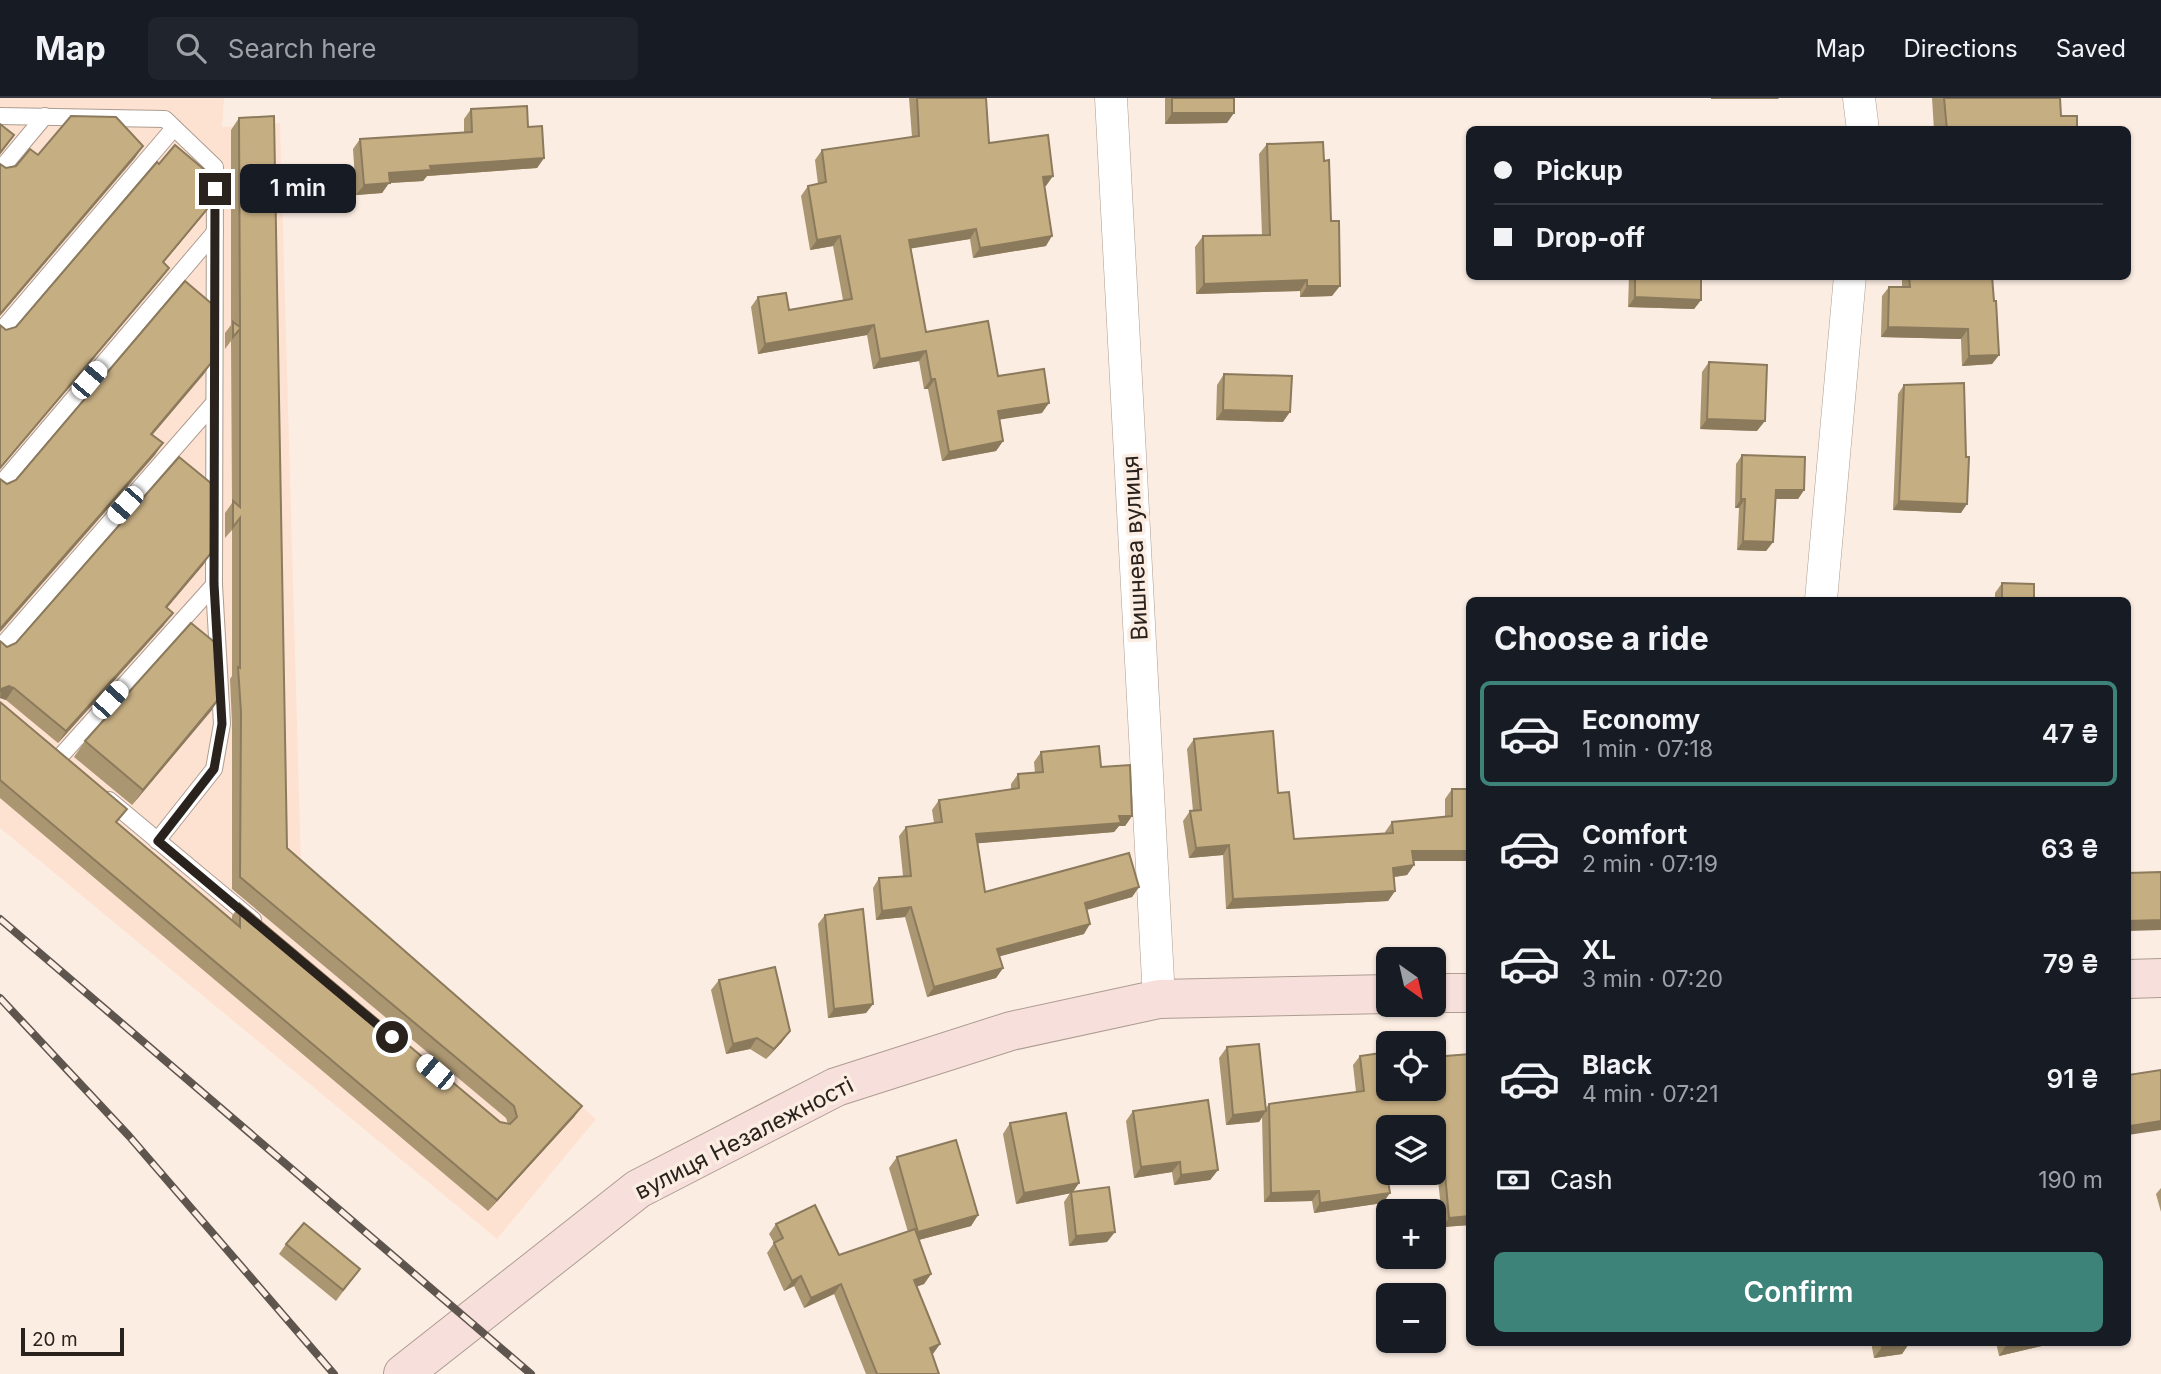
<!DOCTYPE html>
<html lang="en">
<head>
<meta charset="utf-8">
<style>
	body { margin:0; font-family:Inter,sans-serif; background:#20242c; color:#f1f3f6; height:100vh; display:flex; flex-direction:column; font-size:26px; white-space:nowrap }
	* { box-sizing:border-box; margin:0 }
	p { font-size:23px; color:#9ea1a6 }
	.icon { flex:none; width:38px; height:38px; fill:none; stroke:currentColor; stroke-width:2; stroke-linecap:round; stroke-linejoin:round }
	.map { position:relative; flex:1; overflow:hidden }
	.panel { position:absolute; left:1466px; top:499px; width:665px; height:749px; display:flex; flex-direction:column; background:#171b24; border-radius:10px; box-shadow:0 2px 5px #0004 }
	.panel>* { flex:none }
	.banner { position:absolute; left:1466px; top:28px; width:665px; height:154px; border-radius:10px; box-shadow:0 2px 5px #0004; display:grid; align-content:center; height:154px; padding:0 28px; background:#171b24 }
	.needle { width:46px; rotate:146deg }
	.controls { position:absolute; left:1376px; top:849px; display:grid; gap:14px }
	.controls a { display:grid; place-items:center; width:70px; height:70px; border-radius:10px; background:#171b24; box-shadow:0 2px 5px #0004; font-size:35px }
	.scale { position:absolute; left:21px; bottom:18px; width:103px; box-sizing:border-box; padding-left:7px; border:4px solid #29221d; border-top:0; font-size:19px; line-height:24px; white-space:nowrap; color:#29221d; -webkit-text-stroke:5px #fcede3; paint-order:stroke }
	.end { position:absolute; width:32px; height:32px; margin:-16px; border:9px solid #29221d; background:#fff; box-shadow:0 0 0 4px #fff }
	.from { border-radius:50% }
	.bubble { position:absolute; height:49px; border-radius:10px; background:#171b24; box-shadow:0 2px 5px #0004; font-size:23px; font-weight:600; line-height:49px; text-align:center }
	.car { position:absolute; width:21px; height:42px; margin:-21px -10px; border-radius:9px; box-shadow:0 0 5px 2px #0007; background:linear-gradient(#fff 24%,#345 0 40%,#fff 0 76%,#345 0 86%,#fff 0) }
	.banner b { display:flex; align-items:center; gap:24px; height:66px; font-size:26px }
	.banner b+b { border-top:2px solid #363941 }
	.banner i { width:18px; height:18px; background:#f1f3f6 }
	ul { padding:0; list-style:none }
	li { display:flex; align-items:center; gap:21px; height:105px; margin:0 14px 10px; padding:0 14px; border:4px solid transparent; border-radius:10px }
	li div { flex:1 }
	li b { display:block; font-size:26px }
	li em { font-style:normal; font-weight:600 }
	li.selected { border-color:#3e837a }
	li>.icon { width:63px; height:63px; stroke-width:1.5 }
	h2 { padding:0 28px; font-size:32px; line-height:84px }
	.pay { display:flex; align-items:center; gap:18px; height:77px; padding:0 28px; font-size:26px }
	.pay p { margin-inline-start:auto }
	.action { display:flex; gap:14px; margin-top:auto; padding:14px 28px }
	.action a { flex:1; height:80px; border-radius:10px; background:#3e837a; color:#fff; font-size:28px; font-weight:600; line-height:80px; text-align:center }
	header { display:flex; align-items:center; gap:42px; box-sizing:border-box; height:98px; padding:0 35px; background:#171b24; border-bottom:2px solid #363941 }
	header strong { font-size:33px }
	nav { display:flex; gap:38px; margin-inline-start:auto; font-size:24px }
	.search { width:490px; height:63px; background:#20242c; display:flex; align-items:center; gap:18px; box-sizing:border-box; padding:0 24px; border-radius:10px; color:#9ea1a6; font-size:26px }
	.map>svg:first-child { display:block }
	.built { fill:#fde2d2 }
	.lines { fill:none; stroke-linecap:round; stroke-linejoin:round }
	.lane-casing { stroke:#ad9c90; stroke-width:18 }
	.street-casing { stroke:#ad9c90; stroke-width:33 }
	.secondary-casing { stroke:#ad9c90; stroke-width:40 }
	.lane { stroke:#fff; stroke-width:16 }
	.street { stroke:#fff; stroke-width:32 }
	.secondary { stroke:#f7dfdb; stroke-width:38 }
	.rail-casing { stroke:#5e554f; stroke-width:8 }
	.rail { stroke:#fcede3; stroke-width:5; stroke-dasharray:16; stroke-linecap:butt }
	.wall { fill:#aa9671 }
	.shaded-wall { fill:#8b7a5c }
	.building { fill:#c6ae83; stroke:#8b7a5c; stroke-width:2 }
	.route { stroke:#29221d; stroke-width:9 }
	.labels { text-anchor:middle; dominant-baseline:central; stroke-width:7; stroke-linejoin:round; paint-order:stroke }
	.street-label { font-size:23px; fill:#29221d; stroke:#fcede3 }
</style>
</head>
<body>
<header>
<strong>Map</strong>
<div class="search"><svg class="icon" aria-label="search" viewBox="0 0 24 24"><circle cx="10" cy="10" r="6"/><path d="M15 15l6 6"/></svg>Search here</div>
<nav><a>Map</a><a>Directions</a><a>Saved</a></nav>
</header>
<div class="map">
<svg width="2161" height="1276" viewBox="0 0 2161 1276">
	<rect width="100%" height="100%" fill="#fcede3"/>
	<!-- built -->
	<polygon class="built" points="0,0 224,0 222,29 280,25 301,766 596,1021 497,1141 0,730"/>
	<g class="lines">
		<defs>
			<g id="lane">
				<polyline points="0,18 165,21 215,69 214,487 222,626 214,671 157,743"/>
				<polyline points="0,72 45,18"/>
				<polyline points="0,234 174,30"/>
				<polyline points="0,387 215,134"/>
				<polyline points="0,550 214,305"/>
				<polyline points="59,660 214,487"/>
				<polyline points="109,702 253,822"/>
			</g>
			<g id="street">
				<polyline points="1111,0 1159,901"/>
				<polyline points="1859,0 1863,32"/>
				<polyline points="1821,502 1850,178"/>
			</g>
			<g id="secondary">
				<polyline points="2128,881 2161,880"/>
				<polyline points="1433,895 1470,895"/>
				<polyline points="403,1276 638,1091 836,989 1011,933 1159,901 1388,896"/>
			</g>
		</defs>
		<!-- lane casing -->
		<use href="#lane" class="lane-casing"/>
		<!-- street casing -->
		<use href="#street" class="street-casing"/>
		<!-- secondary casing -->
		<use href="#secondary" class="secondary-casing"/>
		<!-- lane -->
		<use href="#lane" class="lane"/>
		<!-- street -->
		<use href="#street" class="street"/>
		<!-- secondary -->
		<use href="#secondary" class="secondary"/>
		<defs>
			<g id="rail">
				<polyline points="0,821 531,1276"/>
				<polyline points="0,900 129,1038 334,1276"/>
			</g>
		</defs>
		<!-- rail casing -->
		<use href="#rail" class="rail-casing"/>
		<!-- rail -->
		<use href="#rail" class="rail"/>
	</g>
	<!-- wall -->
	<g class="wall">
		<polygon points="909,0 986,0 989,45 1046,88 1044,88 1046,148 973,160 970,141 911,150 926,234 998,278 1042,315 999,321 1003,343 996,353 942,363 928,291 924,291 919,263 873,271 867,237 758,256 751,209 758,199 789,212 843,202 833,148 810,152 801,98 808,88 818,86 815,62 822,52 912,39"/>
		<polygon points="1165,0 1234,0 1227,25 1165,26"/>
		<polygon points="1932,0 2060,0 2061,18 2077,32 1934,32"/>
		<polygon points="471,11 528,29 544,60 537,70 427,78 423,83 389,85 382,95 356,97 353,51 360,41 464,34 464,21"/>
		<polygon points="239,20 287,750 582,1008 574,1019 488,1113 0,700 0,604 117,725 232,822 232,818 240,806 500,1024 508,1026 506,1020 232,791 232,625 230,581 232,578 232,432 225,440 225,415 232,405 231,243 225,251 225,235 231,227 231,32"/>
		<polygon points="1267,46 1332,198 1300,199 1300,193 1196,196 1195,149 1203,138 1262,137 1259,56"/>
		<polygon points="1629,178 1701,178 1701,202 1694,211 1628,209"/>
		<polygon points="1902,178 1992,178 1999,257 1992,266 1962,268 1961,241 1881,239 1882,198 1889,189 1902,189"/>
		<polygon points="1709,264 1757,333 1700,331 1702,274"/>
		<polygon points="1224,276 1283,324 1216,322 1217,287"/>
		<polygon points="1904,287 1961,415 1893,412 1898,296"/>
		<polygon points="1742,357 1804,392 1798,401 1775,401 1773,444 1766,453 1737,452 1739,410 1735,410 1736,366"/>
		<polygon points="204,466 167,510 164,527 58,645 6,602 0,600 0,543 7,549"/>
		<polygon points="2002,485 2034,502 1995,502 1995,495"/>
		<polygon points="221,598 211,613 132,707 74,659 85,643"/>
		<polygon points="1194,641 1278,695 1294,741 1385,736 1385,734 1392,724 1445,719 1445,701 1452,691 1470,691 1470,763 1413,763 1414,767 1407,777 1394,779 1395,793 1388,803 1226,811 1223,757 1189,760 1183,723 1190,713 1193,713 1187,651"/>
		<polygon points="1041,654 1101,669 1132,718 1125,728 1119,728 1114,734 978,745 985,794 1139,789 1132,799 1087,812 1084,836 999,858 1003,870 996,880 927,899 905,819 876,822 873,790 879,780 903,778 899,738 906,729 934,725 932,712 939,702 1011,691 1011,686 1018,676 1035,675 1034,664"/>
		<polygon points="825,817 873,906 866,915 828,920 818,826"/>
		<polygon points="719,882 782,944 766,961 750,951 726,956 711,892"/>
		<polygon points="1227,949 1266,1010 1269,1006 1356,994 1353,967 1360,958 1388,990 1470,956 1470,1127 1443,1129 1436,1063 1433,1064 1433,1029 1386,1073 1383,1105 1314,1115 1312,1103 1264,1104 1262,1019 1259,1024 1226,1027 1219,960"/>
		<polygon points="1133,1013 1218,1072 1210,1082 1174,1087 1172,1074 1134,1080 1126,1023"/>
		<polygon points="1010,1025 1079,1085 1073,1094 1107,1144 1069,1148 1064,1104 1070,1095 1016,1106 1003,1036"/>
		<polygon points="897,1059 978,1117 971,1128 919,1142 931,1176 924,1186 916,1189 940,1246 932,1256 939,1276 866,1276 834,1196 804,1210 794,1188 784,1193 767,1155 774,1145 769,1136 776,1126 839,1157 908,1134 889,1070"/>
		<polygon points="2161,1090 2161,1114 2156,1096"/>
		<polygon points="286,1146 360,1171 336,1203 279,1156"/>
		<polygon points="1871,1244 1910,1244 1902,1256 1874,1260"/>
		<polygon points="1996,1244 2051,1244 2050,1246 1999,1258"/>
	</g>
	<!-- shaded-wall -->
	<g class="shaded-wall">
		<polygon points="1711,0 1779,0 1778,1 1711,1"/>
		<polygon points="1172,15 1234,15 1227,25 1165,26"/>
		<polygon points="143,48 135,60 0,218 0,216"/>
		<polygon points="544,60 537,70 427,78 423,83 389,85 382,95 356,97 364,87 389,75 430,68"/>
		<polygon points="1053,78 1046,88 1036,89 1043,79"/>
		<polygon points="213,104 204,116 154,176 163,164"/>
		<polygon points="976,131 970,141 902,152 909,142"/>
		<polygon points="840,138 833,148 810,152 817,142"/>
		<polygon points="1052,138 1046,148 973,160 980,150"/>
		<polygon points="169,170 161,181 0,371 0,369"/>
		<polygon points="1307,182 1300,193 1196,196 1204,186"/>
		<polygon points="1307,188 1340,188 1332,198 1300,199"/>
		<polygon points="1635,199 1701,202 1694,211 1628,209"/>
		<polygon points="874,227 867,237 758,256 765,246"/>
		<polygon points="1888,229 1968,231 1961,241 1881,239"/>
		<polygon points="926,253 919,263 873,271 880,261"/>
		<polygon points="1999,257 1992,266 1962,268 1969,258"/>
		<polygon points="212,264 204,276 143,348 151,336"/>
		<polygon points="931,281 935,281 928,291 924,291"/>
		<polygon points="1049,305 1042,315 991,323 998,313"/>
		<polygon points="1223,312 1290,314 1283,324 1216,322"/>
		<polygon points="1707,321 1765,323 1757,333 1700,331"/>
		<polygon points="1003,343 996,353 942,363 949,354"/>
		<polygon points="163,345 155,357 0,534 0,531"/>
		<polygon points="1776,392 1804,392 1798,401 1770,401"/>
		<polygon points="1741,401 1745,401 1739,410 1735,410"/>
		<polygon points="1899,403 1967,406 1961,415 1893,412"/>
		<polygon points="1743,443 1773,444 1766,453 1737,452"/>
		<polygon points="212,454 204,466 157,521 166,509"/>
		<polygon points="173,515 164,527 58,645 66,633"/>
		<polygon points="9,588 14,590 6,602 0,600 1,591"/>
		<polygon points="221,598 211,613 132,707 143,692"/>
		<polygon points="1119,718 1132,718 1125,728 1119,728 1114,734 970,746 976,736"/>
		<polygon points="1229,747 1223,757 1189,760 1196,750"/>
		<polygon points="1412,753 1470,753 1470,763 1405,763"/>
		<polygon points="1414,767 1407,777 1387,780 1393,770"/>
		<polygon points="1139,789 1132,799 1078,814 1085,805"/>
		<polygon points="1395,793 1388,803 1226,811 1233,801"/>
		<polygon points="911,809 905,819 876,822 882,813"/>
		<polygon points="2161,822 2161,832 2128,833 2128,823"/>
		<polygon points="1090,826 1084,836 990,861 997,851"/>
		<polygon points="1003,870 996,880 927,899 934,889"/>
		<polygon points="873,906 866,915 828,920 834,911"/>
		<polygon points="790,933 782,944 766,961 774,951"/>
		<polygon points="757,940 750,951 726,956 733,946"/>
		<polygon points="582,1008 574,1019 488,1113 497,1102"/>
		<polygon points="1266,1013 1259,1024 1226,1027 1233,1017"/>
		<polygon points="2161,1023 2161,1032 2128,1037 2128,1031 2130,1028"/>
		<polygon points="1443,1054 1436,1063 1433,1064 1433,1056"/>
		<polygon points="1180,1064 1172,1074 1134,1080 1141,1069"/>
		<polygon points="1218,1072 1210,1082 1174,1087 1181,1077"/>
		<polygon points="1079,1085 1072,1095 1016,1106 1024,1095"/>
		<polygon points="1319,1093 1312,1103 1264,1104 1271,1095"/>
		<polygon points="1390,1095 1383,1105 1314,1115 1320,1105"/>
		<polygon points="978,1117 971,1128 911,1144 918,1134"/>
		<polygon points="1470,1118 1470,1127 1443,1129 1449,1120"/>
		<polygon points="1115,1134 1107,1144 1069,1148 1076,1138"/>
		<polygon points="931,1176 924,1186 907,1192 914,1182"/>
		<polygon points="801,1178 794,1188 784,1193 792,1183"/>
		<polygon points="841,1186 834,1196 804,1210 811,1200"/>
		<polygon points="1910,1244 1902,1256 1874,1260 1882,1249"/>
		<polygon points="2014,1244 2051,1244 2050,1246 1999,1258 2007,1246"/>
		<polygon points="940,1246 933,1256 923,1260 930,1250"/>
	</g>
	<!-- building -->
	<g class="building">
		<polygon points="917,0 986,0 989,45 1048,37 1053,78 1043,79 1052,138 980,150 976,131 909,142 926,234 988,223 998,278 1044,271 1049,305 998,313 1003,343 949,354 935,281 931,281 926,253 880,261 874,227 765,246 758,199 786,195 789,212 852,201 840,138 817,142 808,88 826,84 822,52 919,38"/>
		<rect x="1172" y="0" width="62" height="15"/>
		<polygon points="1944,0 2060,0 2061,18 2077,18 2077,32 1947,32"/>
		<polygon points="527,8 528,29 542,28 544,60 430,68 431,72 389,75 390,85 364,87 360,41 472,34 471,11"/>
		<polygon points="71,18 116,19 143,48 0,216 0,66 6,70 16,68 30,51 38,57"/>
		<polygon points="274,18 287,750 582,1008 497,1102 0,682 0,604 127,711 116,724 240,829 240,806 500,1024 510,1026 517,1019 514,1008 240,779 241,614 238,569 240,570 240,420 233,429 233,403 240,409 240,231 233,239 233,224 240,229 239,20"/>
		<polygon points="0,26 14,37 0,55"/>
		<polygon points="1323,44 1324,63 1329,62 1331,123 1339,123 1340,188 1307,188 1307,182 1204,186 1203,138 1270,137 1267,46"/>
		<polygon points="175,47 213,79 213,104 163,164 169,170 0,370 0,227 6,232 16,229 157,64 159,66"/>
		<polygon points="1635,178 1701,178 1701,202 1635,199"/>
		<polygon points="1909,178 1992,178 1994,203 1996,203 1999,257 1969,258 1968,231 1888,229 1889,189 1910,189"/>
		<polygon points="185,183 212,206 212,264 151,336 163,345 0,531 0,533 0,381 7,386 16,382"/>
		<polygon points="1709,264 1767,267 1765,323 1707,321"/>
		<polygon points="1224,276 1292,278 1290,314 1223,312"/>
		<polygon points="1964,285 1966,359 1969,359 1967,406 1899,403 1904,287"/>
		<polygon points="1742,357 1805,359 1804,392 1776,392 1773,444 1743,443 1745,401 1741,401"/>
		<polygon points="179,359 212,386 212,454 166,509 173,515 66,633 14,590 9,588 1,591 0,594 0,543 7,549 16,545"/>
		<polygon points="2002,485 2034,486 2034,502 2002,502"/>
		<polygon points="191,525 218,547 221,598 143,692 85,643"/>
		<polygon points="1273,633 1278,695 1289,694 1294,741 1393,735 1392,724 1452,718 1452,691 1470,691 1470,753 1412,753 1414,767 1393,770 1395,793 1233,801 1229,747 1196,750 1190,713 1201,712 1194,641"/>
		<polygon points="1099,648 1101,669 1130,667 1132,718 1119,718 1121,725 976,736 985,794 1129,755 1139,789 1085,805 1090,826 997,851 1003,870 934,889 911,809 882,813 879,780 911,778 906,729 942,724 939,702 1019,690 1018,676 1043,674 1041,654"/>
		<polygon points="2161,774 2161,822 2128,823 2128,775"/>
		<polygon points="863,811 873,906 834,911 825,817"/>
		<polygon points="775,869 790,933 774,951 757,940 733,946 719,882"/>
		<polygon points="1259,946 1266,1013 1233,1017 1227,949"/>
		<polygon points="1388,954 1388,990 1433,990 1433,959 1470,956 1470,1118 1449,1120 1443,1054 1433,1056 1433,1029 1388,1029 1388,1064 1385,1065 1390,1095 1320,1105 1319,1093 1271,1095 1269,1006 1364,993 1360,958"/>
		<polygon points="2161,972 2161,1023 2130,1028 2128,1013 2128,977"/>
		<polygon points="1208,1002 1218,1072 1181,1077 1180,1064 1141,1069 1133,1013"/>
		<polygon points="1066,1015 1079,1085 1024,1095 1010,1025"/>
		<polygon points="956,1042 978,1117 918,1134 897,1059"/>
		<polygon points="1109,1089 1115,1134 1076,1138 1071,1094"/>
		<polygon points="815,1107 839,1157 915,1131 931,1176 914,1182 940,1246 930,1250 939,1276 877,1276 841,1186 811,1200 801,1178 792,1183 774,1145 783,1140 776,1126"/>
		<polygon points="304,1125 360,1171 343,1192 286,1146"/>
		<polygon points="1881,1244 1910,1244 1882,1249"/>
	</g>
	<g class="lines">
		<!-- route -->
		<polyline class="route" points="215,91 214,486 222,626 214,671 158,743 392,939"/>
	</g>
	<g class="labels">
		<!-- street labels -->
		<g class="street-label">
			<text transform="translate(1135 450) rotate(-93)">Вишнева вулиця</text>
			<text transform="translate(744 1040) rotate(-27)">вулиця Незалежності</text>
		</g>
	</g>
</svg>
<div class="controls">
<a><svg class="needle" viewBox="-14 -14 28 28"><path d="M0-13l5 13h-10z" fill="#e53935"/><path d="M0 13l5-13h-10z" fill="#9ea1a6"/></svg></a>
<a><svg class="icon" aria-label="locate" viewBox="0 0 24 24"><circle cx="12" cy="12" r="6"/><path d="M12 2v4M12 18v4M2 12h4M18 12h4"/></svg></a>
<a><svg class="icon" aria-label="layers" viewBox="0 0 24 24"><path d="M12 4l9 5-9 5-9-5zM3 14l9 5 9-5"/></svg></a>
<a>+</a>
<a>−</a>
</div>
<div class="scale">20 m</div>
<i class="end from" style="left:392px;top:939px"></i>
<i class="end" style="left:215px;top:91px"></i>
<div class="bubble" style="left:240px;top:66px;width:116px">1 min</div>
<i class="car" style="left:89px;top:282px;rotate:40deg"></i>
<i class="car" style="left:125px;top:407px;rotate:221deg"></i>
<i class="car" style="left:110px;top:602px;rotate:42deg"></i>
<i class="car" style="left:435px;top:974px;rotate:310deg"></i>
<div class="banner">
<b><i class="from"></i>Pickup</b>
<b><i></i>Drop-off</b>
</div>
<section class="panel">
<h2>Choose a ride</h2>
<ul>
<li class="selected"><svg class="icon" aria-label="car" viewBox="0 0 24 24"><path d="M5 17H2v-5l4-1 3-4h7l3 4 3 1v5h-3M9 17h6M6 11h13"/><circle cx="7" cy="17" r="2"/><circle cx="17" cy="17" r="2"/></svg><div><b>Economy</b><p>1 min · 07:18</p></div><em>47 ₴</em></li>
<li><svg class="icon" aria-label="car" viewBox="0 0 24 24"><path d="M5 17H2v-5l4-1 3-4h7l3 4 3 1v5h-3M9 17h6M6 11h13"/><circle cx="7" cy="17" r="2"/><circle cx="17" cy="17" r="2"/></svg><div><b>Comfort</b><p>2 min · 07:19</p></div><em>63 ₴</em></li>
<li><svg class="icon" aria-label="car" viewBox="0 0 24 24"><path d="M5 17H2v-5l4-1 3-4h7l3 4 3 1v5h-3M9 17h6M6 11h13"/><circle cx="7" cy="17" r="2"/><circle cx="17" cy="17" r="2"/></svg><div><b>XL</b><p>3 min · 07:20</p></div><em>79 ₴</em></li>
<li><svg class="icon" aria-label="car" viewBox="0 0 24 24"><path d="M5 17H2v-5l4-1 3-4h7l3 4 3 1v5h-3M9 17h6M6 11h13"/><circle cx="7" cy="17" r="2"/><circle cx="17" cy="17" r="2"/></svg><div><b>Black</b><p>4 min · 07:21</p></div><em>91 ₴</em></li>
</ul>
<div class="pay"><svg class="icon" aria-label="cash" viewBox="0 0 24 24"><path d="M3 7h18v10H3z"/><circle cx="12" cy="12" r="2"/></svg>Cash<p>190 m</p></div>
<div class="action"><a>Confirm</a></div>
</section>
</div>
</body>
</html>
